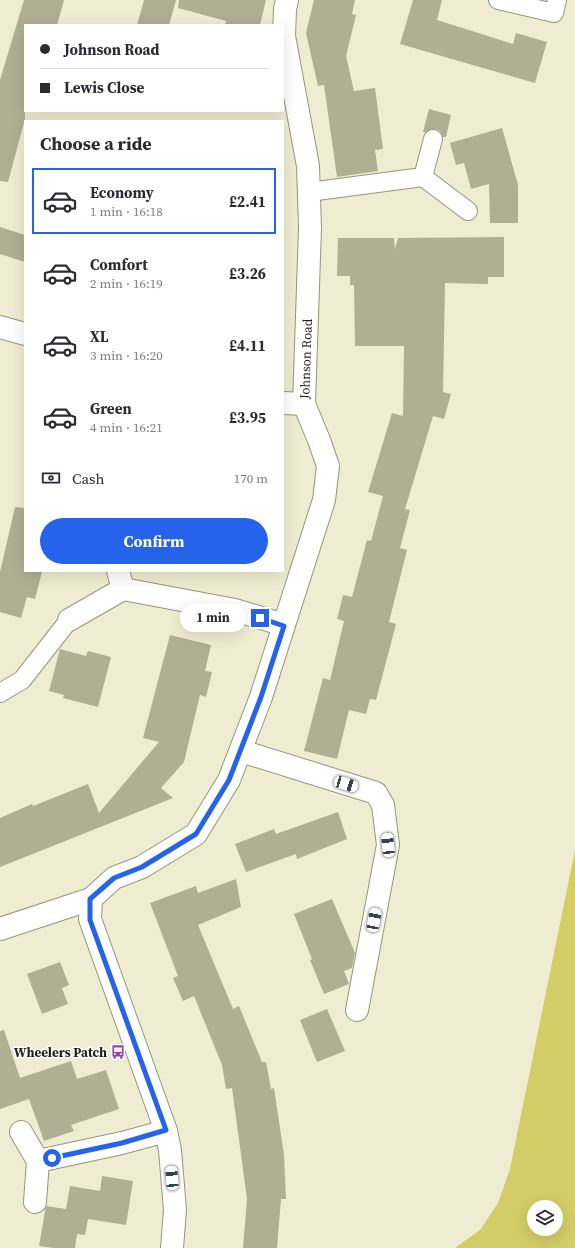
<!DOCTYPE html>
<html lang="en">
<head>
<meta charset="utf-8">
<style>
	body { margin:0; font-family:"Source Serif 4",serif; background:#f7f7f7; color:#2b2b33; height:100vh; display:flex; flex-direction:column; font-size:15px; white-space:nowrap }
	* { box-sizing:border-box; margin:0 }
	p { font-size:13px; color:#7c7c81 }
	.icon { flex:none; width:22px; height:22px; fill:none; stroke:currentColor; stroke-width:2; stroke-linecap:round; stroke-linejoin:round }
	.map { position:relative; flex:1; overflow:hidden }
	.panel { position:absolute; left:24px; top:120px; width:260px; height:452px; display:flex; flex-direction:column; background:#fff; border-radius:0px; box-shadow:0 4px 16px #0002 }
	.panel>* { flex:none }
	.top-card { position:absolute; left:24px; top:24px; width:260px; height:88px; border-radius:0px; box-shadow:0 4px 16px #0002; display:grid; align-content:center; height:88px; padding:0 16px; background:#fff }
	.tools { position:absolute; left:527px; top:1200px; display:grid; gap:8px }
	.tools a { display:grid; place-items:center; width:36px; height:36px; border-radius:50%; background:#fff; box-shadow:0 4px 16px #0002; font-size:20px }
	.end { position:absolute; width:18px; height:18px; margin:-9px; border:5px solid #2563eb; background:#fff; box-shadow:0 0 0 2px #fff }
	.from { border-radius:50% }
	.bubble { position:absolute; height:28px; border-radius:14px; background:#fff; box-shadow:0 4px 16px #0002; font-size:13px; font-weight:700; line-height:28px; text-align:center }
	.car { position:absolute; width:12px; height:24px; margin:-12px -6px; border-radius:5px; box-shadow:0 0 3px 1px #0007; background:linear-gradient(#fff 24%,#345 0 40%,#fff 0 76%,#345 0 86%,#fff 0) }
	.top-card b { display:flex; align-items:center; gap:14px; height:38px; font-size:15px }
	.top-card b+b { border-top:1px solid #e1e1e2 }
	.top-card i { width:10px; height:10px; background:#2b2b33 }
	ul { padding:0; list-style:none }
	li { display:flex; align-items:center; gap:12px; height:66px; margin:0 8px 6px; padding:0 8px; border:2px solid transparent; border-radius:0px }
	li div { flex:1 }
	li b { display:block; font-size:15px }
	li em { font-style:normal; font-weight:700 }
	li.active { border-color:#2563eb }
	li>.icon { width:36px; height:36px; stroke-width:1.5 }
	h2 { padding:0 16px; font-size:18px; line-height:48px }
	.pay { display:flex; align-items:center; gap:10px; height:44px; padding:0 16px; font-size:15px }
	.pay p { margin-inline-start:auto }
	.cta { display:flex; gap:8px; margin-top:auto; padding:8px 16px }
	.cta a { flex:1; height:46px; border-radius:24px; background:#2563eb; color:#fff; font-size:16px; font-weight:700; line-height:46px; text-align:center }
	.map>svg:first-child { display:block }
	.green { fill:#d2cd66; fill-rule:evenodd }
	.building { fill:#afaf94 }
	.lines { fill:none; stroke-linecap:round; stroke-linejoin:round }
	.lane-casing { stroke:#96967c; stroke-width:20 }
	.street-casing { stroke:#96967c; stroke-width:24 }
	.lane { stroke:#fff; stroke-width:18 }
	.street { stroke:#fff; stroke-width:22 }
	.route { stroke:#2563eb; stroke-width:5 }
	.labels { text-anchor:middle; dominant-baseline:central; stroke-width:3; stroke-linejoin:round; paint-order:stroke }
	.street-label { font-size:13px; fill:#1f1f15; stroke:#fff }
	.poi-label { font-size:13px; font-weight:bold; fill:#1f1f15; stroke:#fff; text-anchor:end }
</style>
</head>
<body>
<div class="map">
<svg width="575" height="1248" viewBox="0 0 575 1248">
	<rect width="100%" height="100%" fill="#eeedd1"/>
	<!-- green -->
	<path class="green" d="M575 850V1248H455L480 1230 498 1203 510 1169ZM534 1207H556V1229H534Z"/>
	<!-- building -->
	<g class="building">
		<polygon points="24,0 64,0 57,25 25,25 25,119 8,182 0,181 0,80"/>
		<polygon points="144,0 176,0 169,25 137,25"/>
		<polygon points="179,0 266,0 260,25 225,25 226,21 178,8"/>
		<polygon points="314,0 355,0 352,14 356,15 346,56 354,91 375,88 383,149 375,150 378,171 337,177 324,85 318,86 306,33"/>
		<polygon points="413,0 442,0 437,20 513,44 516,33 547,42 535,83 400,44"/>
		<polygon points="429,109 451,115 446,137 443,137 440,131 435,129 431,129 425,132 423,132"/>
		<polygon points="502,128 518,185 518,223 490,223 489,184 471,189 464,163 456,165 450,143"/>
		<polygon points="0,227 25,235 25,262 0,254"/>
		<polygon points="504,237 504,277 488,277 488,284 445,283 443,392 451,394 444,419 433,416 405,509 410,510 400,548 407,550 389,622 396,624 376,700 370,699 366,714 349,710 337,759 304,751 323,678 330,680 344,621 337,619 343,595 352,597 367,540 371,541 383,496 368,492 392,413 403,416 404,346 355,346 354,285 350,285 350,276 337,276 338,238 394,238 395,249 398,238"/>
		<polygon points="15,507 25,508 25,571 42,572 35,599 27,597 21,618 0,612 0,572"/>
		<polygon points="170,635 211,645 205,671 212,672 206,697 200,695 184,762 161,788 173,798 0,867 0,818 32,804 33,806 88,784 99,813 159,742 143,738"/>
		<polygon points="60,649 86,656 88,651 111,657 98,707 63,698 64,695 49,691"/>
		<polygon points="338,812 347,839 297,859 296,854 246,872 235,844 274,829 276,834"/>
		<polygon points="236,879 241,907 198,925 233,1009 239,1006 262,1062 266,1062 271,1089 274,1088 284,1155 286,1199 281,1199 277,1248 243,1248 247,1199 232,1088 226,1089 222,1065 194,996 183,1001 173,978 178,976 150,903 196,886 198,893"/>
		<polygon points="332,899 355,953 352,968 344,971 349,984 324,994 310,960 312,959 294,914"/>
		<polygon points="60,962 69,985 62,988 68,1004 42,1014 27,974"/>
		<polygon points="327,1009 345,1051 317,1062 300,1020"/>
		<polygon points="4,1030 20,1078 71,1061 77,1079 106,1070 119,1109 71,1125 74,1131 44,1141 29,1099 0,1109 0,1031"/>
		<polygon points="102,1176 133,1181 126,1225 88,1219 85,1235 77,1234 75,1248 54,1248 39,1246 46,1206 66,1209 70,1186 100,1191"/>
	</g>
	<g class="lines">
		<defs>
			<g id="lane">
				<polyline points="498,0 554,13 557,0"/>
				<polyline points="423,177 468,211"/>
				<polyline points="309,192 423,177 433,139"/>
				<polyline points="0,693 22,680 69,620"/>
			</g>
			<g id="street">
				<polyline points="0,327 25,334"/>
				<polyline points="283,403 304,404"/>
				<polyline points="118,571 123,589"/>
				<polyline points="69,620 123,589 235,610 284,625"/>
				<polyline points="241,751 376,793 383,805 388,845 357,1010"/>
				<polyline points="0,929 91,899"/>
				<polyline points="21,1132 38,1161"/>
				<polyline points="35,1202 38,1161 122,1143 166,1131"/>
				<polyline points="172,1248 175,1210 170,1150 166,1131 90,919 91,899 114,878 142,867 196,834 229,780 261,697 324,500 328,466 319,440 304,404 310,228 308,166 284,36 285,9 287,0"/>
			</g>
		</defs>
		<!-- lane casing -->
		<use href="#lane" class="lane-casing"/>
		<!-- street casing -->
		<use href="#street" class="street-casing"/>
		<!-- lane -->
		<use href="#lane" class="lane"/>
		<!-- street -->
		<use href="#street" class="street"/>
	</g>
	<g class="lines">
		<!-- route -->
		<polyline class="route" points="52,1158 122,1143 166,1130 90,920 90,899 114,878 142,867 196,834 229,780 261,697 284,626 260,618"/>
	</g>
	<!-- icons -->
	<defs>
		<symbol id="bus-bare" viewBox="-9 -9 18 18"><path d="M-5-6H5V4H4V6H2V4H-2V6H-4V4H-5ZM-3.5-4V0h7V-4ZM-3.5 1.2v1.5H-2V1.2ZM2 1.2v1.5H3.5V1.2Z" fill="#9543b2" stroke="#fff" stroke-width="2.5" paint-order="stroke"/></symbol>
	</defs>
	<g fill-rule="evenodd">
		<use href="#bus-bare" x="108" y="1042" width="20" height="20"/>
	</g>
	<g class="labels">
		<!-- street labels -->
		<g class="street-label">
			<text transform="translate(306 359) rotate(-88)">Johnson Road</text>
		</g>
		<!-- poi labels -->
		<g class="poi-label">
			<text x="107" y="1052">Wheelers Patch</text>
		</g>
	</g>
</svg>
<div class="tools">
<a><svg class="icon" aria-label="layers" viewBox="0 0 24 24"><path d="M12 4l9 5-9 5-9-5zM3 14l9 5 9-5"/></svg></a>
</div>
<i class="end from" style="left:52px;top:1158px"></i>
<i class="end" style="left:260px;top:618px"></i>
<div class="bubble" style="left:180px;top:604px;width:66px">1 min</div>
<i class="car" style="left:346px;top:784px;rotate:107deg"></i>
<i class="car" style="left:388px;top:845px;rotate:354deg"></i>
<i class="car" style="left:374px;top:920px;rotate:11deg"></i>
<i class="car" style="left:172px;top:1178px;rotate:355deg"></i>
<div class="top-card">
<b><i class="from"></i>Johnson Road</b>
<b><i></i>Lewis Close</b>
</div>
<section class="panel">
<h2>Choose a ride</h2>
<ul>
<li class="active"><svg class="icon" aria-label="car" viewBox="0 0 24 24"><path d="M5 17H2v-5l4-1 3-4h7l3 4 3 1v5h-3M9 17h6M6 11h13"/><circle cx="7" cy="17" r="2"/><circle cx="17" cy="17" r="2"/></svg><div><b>Economy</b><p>1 min · 16:18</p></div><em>£2.41</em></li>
<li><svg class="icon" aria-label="car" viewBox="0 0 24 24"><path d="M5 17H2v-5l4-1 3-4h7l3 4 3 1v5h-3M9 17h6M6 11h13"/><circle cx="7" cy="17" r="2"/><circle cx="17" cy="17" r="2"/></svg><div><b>Comfort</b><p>2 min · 16:19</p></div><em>£3.26</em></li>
<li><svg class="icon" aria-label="car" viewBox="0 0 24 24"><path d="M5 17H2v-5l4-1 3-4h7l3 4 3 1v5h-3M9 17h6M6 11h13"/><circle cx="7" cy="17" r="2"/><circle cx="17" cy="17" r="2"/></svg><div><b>XL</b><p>3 min · 16:20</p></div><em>£4.11</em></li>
<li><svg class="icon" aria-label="car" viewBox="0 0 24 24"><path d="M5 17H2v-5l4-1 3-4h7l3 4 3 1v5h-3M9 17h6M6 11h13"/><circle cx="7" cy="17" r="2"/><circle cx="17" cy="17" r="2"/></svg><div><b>Green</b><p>4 min · 16:21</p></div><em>£3.95</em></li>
</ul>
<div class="pay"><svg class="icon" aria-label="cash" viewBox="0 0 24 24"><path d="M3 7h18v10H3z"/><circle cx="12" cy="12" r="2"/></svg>Cash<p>170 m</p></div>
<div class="cta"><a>Confirm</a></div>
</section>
</div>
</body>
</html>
